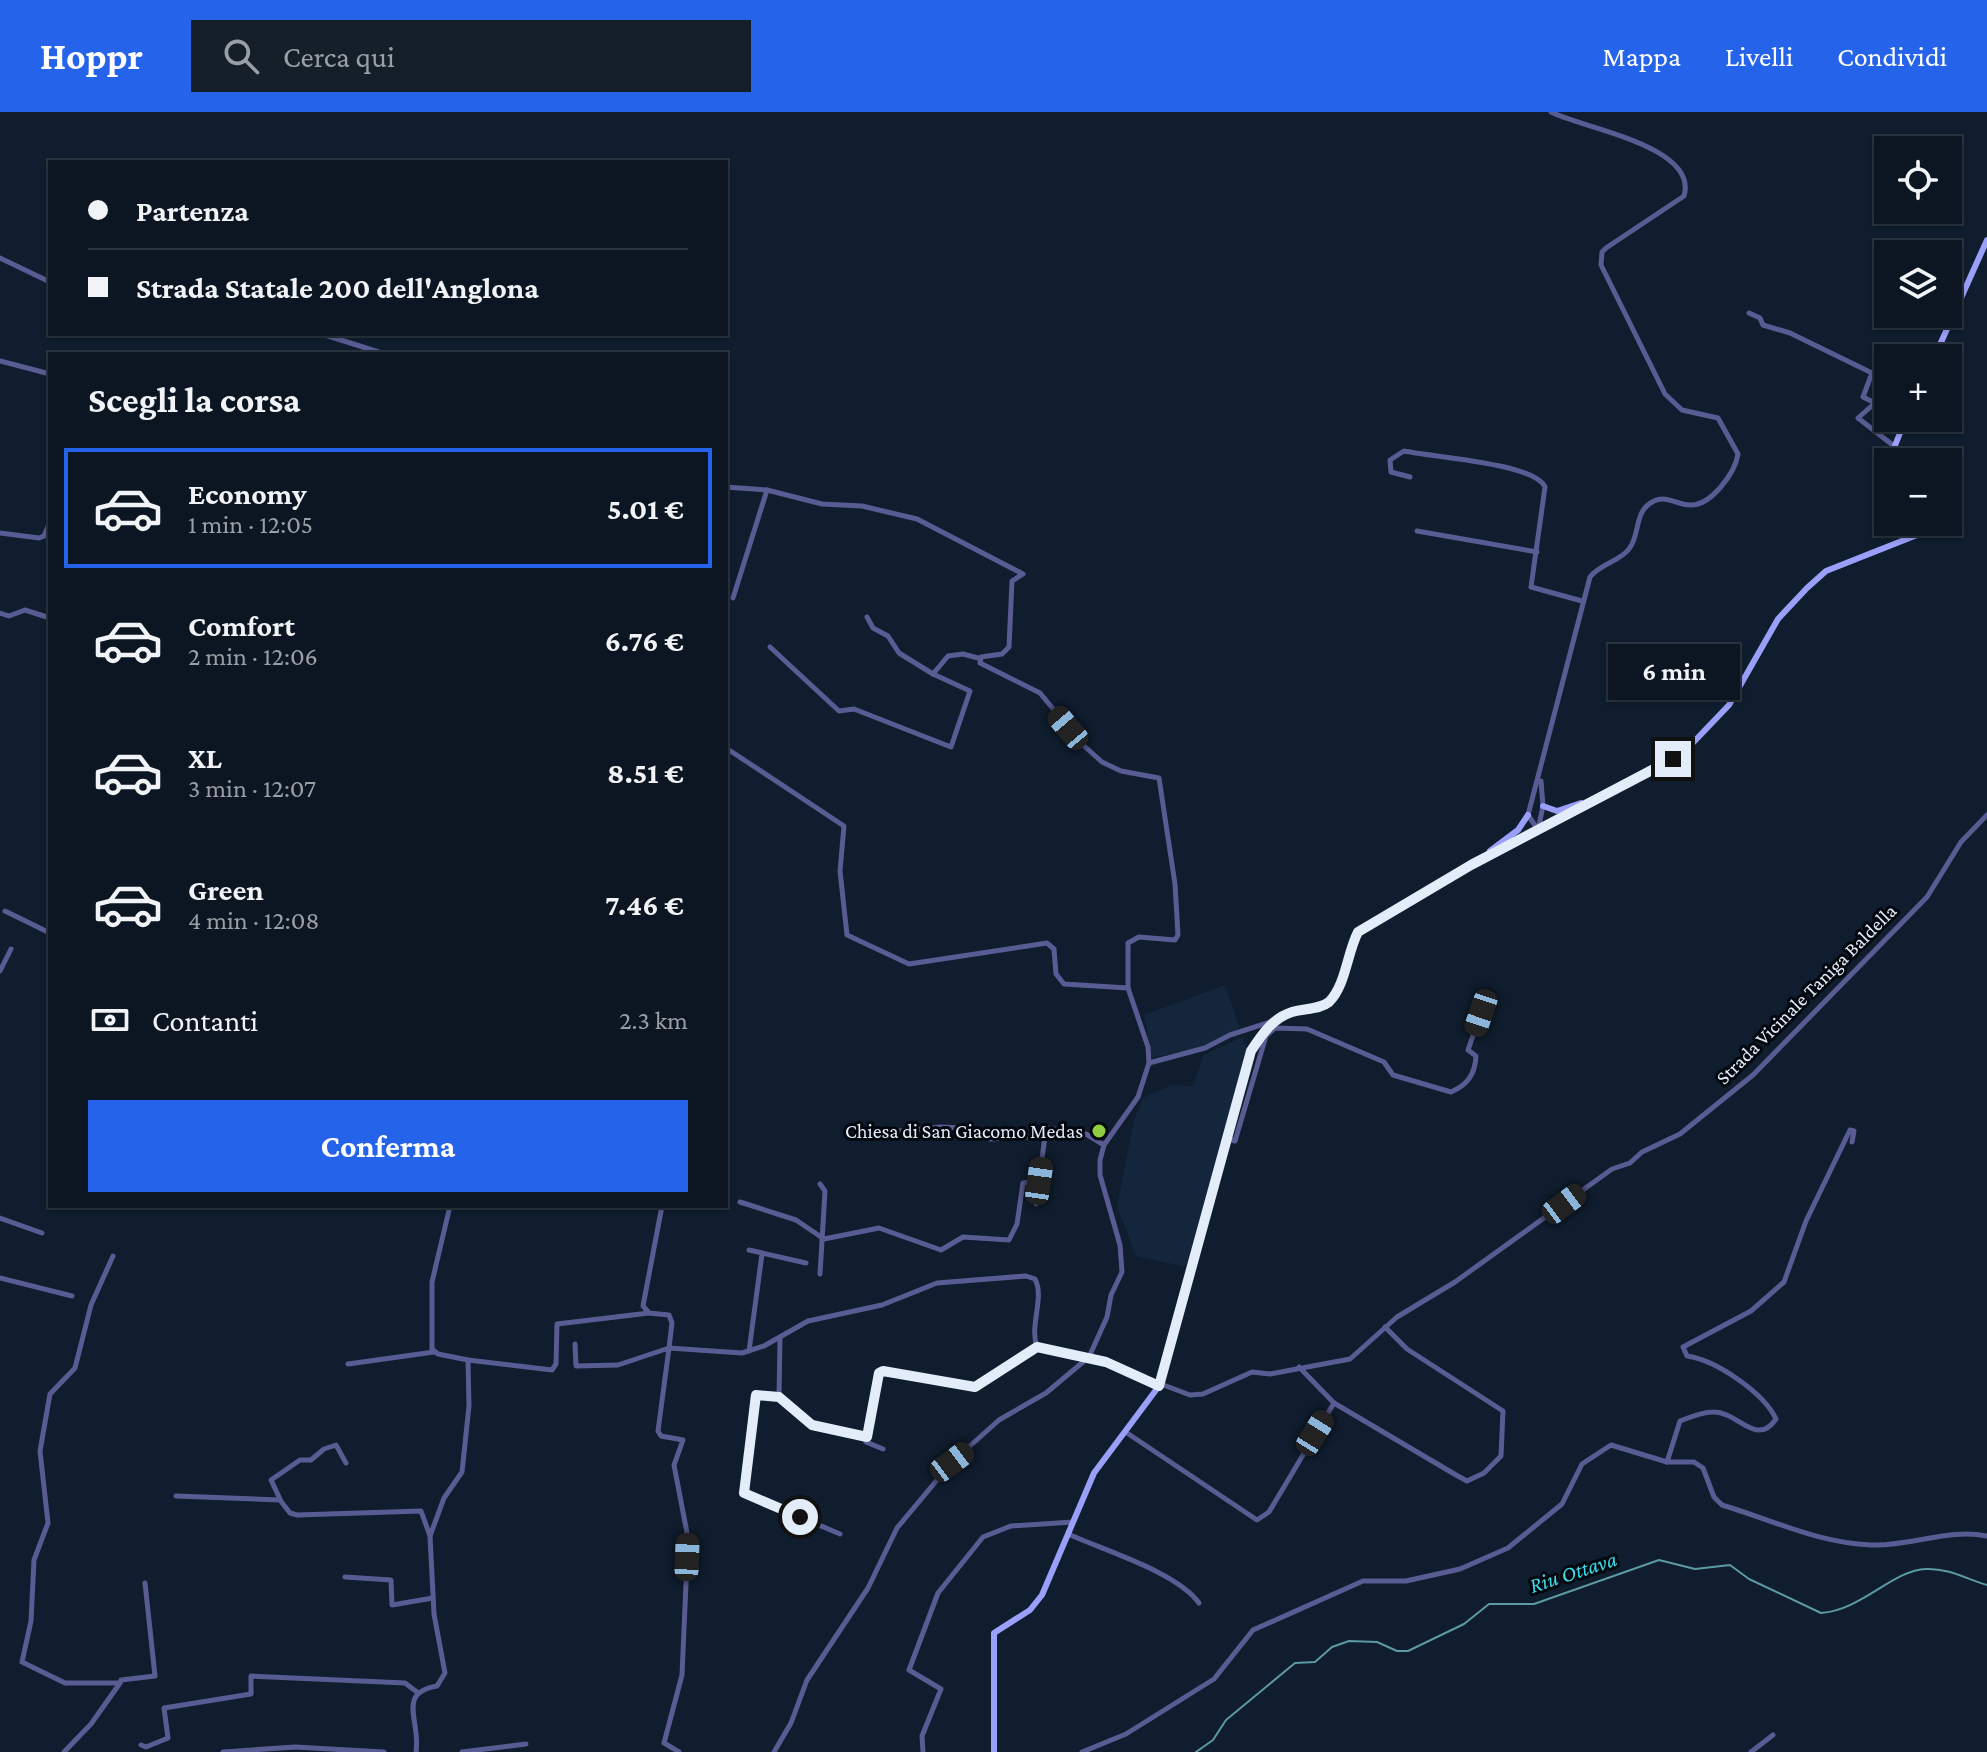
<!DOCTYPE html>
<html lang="it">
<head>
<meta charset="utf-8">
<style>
	body { margin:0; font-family:"Crimson Pro",serif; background:#141f2a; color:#f1f3f6; height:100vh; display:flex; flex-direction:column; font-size:30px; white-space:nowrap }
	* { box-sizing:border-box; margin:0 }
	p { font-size:26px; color:#9a9fa5 }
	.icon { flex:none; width:44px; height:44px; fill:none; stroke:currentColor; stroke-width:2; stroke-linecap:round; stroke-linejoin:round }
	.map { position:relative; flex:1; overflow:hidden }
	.side { position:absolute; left:48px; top:240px; width:680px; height:856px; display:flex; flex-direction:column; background:#0b1622; border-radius:0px; box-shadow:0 2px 6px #0004,0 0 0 2px #2b3540 }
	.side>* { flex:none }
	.hud { position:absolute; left:48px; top:48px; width:680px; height:176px; border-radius:0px; box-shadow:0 2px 6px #0004,0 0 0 2px #2b3540; display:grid; align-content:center; height:176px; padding:0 40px; background:#0b1622 }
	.controls { position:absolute; left:1874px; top:24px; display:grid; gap:16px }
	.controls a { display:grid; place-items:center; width:88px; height:88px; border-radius:0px; background:#0b1622; box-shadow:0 2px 6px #0004,0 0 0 2px #2b3540; font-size:40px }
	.end { position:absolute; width:36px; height:36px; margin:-18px; border:10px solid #e3edf9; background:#111; box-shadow:0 0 0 4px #111 }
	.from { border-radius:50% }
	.bubble { position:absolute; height:56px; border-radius:0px; background:#0b1622; box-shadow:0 2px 6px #0004,0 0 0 2px #2b3540; font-size:26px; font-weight:700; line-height:56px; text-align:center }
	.car { position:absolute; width:24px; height:48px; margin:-24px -12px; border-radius:10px; box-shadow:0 0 6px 2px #0007; background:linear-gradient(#222 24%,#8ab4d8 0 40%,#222 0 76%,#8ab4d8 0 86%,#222 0) }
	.hud b { display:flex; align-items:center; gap:28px; height:76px; font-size:30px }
	.hud b+b { border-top:2px solid #2b3540 }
	.hud i { width:20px; height:20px; background:#f1f3f6 }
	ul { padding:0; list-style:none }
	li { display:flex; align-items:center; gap:24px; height:120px; margin:0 16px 12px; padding:0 24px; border:4px solid transparent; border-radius:0px }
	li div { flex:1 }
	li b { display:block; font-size:30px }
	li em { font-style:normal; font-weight:700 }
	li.current { border-color:#2563eb }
	li>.icon { width:72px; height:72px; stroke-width:1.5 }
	h2 { padding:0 40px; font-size:36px; line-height:96px }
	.pay { display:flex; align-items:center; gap:20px; height:88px; padding:0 40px; font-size:30px }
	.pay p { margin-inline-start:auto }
	.cta { display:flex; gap:16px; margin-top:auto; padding:16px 40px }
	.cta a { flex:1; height:92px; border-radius:0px; background:#2563eb; color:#fff; font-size:32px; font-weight:700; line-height:92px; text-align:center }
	header { display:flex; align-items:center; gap:48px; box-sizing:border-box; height:112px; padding:0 40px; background:#2563eb; color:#fff }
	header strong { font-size:38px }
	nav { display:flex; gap:44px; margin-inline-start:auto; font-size:28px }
	.search { width:560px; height:72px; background:#141f2a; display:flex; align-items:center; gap:20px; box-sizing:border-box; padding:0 28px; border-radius:0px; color:#9a9fa5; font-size:30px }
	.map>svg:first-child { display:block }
	.built { fill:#14263c }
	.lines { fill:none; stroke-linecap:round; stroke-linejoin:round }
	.stream { stroke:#5c99a3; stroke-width:2 }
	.minor { stroke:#595c92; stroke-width:5 }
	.major { stroke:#9a9ff9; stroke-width:6 }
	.route { stroke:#e3edf9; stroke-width:10 }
	.poi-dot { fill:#90cd40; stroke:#03070e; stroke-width:3 }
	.labels { text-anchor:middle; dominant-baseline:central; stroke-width:6; stroke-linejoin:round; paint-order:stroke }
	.street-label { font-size:20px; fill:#e3edf9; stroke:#03070e }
	.poi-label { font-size:20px; fill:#e3edf9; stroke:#03070e; text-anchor:end }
	.water-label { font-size:22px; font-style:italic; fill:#3cdceb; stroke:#03070e }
</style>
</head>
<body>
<header>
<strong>Hoppr</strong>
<div class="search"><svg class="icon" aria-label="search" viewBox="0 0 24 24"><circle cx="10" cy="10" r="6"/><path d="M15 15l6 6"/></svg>Cerca qui</div>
<nav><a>Mappa</a><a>Livelli</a><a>Condividi</a></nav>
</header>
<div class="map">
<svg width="1987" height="1640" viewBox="0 0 1987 1640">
	<rect width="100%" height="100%" fill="#0f1d2e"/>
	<!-- built -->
	<g class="built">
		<polygon points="1225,873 1240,916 1201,935 1152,946 1144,903"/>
		<polygon points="1242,925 1248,939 1186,1155 1136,1144 1117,1094 1134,1008 1143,986 1171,973 1193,974 1204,943"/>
	</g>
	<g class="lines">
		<!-- stream -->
		<path class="stream" d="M1196 1640 1213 1628 1226 1608 1295 1551 1315 1550 1332 1535 1349 1529 1377 1530 1397 1539H1408L1464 1512 1489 1492H1534L1659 1448 1695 1457 1730 1453 1749 1467 1821 1501C1862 1498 1893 1458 1926 1457 1949 1456 1966 1467 1987 1473"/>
		<!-- minor -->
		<g class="minor">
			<polyline points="0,146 50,170"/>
			<polyline points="1749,201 1760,206 1763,213 1790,221 1872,261 1863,285 1875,291 1858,306 1894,334"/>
			<polyline points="322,222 385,242"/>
			<polyline points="0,249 50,262"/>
			<path d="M1410 365 1391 360 1390 348 1404 339C1432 345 1534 351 1545 375L1531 475 1582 489"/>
			<polyline points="726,375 767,378 822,392 862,394 917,407 1023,462 1012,469 1009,535 1002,542 981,545 980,551 1040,581 1083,633 1102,650 1121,659 1159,666 1175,772 1178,823 1175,828 1139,825 1128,831 1128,876 1148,935 1149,951 1138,985 1104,1033 1100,1048 1100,1063 1120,1133 1122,1160 1111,1183 1107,1205 1089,1245 1046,1281 999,1308 952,1350 897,1416 868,1476 807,1568 791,1611 774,1640"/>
			<polyline points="1417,419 1537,440"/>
			<polyline points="0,421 39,426 44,424 50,410"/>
			<polyline points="733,486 767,378"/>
			<polyline points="0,501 9,504 25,498 50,506"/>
			<polyline points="867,505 873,516 888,524 899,541 933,562"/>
			<polyline points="770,535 839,599 854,597 951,635 970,579 933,562 948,544 963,542 978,546"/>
			<polyline points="726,636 844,714 840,759 847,823 909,852 1047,831 1054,837 1056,862 1064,872 1128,876"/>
			<path d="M1538 718 1528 703 1590 465C1601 451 1619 450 1629 437 1641 422 1633 399 1654 389 1667 383 1677 393 1690 393 1711 394 1735 361 1738 342L1718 306 1682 298 1665 282 1601 153 1602 140 1606 136 1684 84C1699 34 1582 16 1551 0"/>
			<polyline points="1538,718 1543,694 1541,669"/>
			<polyline points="5,799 50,821"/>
			<polyline points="0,859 11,837"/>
			<polyline points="1149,951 1205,936 1230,923 1273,909"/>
			<polyline points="877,1021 941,1015 964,1016 990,1027 1045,1024 1047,1016 1086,1022 1104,1033"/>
			<path d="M1228 1027 1235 1029 1266 924 1275 916 1307 917 1384 950 1393 963 1451 980C1467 973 1475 963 1476 944L1468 938 1485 889"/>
			<polyline points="1039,1069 1045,1024"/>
			<polyline points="820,1072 825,1079 820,1162"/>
			<polyline points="740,1090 796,1108 824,1127 879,1116 941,1138 963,1125 1009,1128 1017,1112 1023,1071 1039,1069 1036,1092"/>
			<path d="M662 1094 643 1194 649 1201 669 1203 672 1211 669 1236 742 1241 764 1234 808 1209 882 1193 937 1171 1026 1164 1035 1167C1045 1186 1029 1213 1037 1235"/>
			<polyline points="0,1106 42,1121"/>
			<polyline points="749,1138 806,1151"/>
			<polyline points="0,1166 72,1184"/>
			<polyline points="780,1226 779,1285 812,1313 867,1325"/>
			<polyline points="575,1232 576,1254 618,1253 669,1236 658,1319 661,1324 683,1328 674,1353 688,1426 682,1563 664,1631 679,1640"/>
			<polyline points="1037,1235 1071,1245 1089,1245 1190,1283 1203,1282 1252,1260 1270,1262 1350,1247 1397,1205 1455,1170 1612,1057 1630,1051 1642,1040 1680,1022 1753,963 1927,785 1961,730 1987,703"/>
			<polyline points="749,1239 762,1142"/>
			<polyline points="468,1248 552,1258 556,1252 557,1212 649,1201"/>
			<polyline points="348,1252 434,1240"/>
			<polyline points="1299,1255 1334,1291 1456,1363 1467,1369 1484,1361 1501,1344 1503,1299 1407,1237 1385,1215"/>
			<polyline points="779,1285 753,1285 744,1381 840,1422"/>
			<polyline points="1127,1321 1257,1408 1269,1400 1334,1291"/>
			<polyline points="883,1337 866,1330 879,1261 975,1275 1037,1235"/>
			<path d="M1667 1350 1680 1309C1690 1305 1702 1300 1713 1300 1738 1299 1756 1336 1776 1307 1764 1281 1716 1248 1687 1244L1683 1235 1751 1199 1784 1170 1806 1109 1850 1018 1854 1019 1852 1030"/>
			<polyline points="176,1384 280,1388 290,1401 297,1403 421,1399 430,1424"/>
			<polyline points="280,1387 271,1368 300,1348 311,1348 324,1337 336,1333 346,1351"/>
			<path d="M1068 1422C1103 1438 1177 1460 1199 1491"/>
			<polyline points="345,1465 391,1468 392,1493 433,1486"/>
			<polyline points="120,1571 121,1568 155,1564 145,1471"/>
			<polyline points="141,1633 146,1635 168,1626 164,1596 251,1582 251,1564 405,1571 417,1580"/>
			<polyline points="64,1640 91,1612 120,1571 65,1571 22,1550 31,1509 34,1448 48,1411 40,1339 50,1282 75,1256 91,1193 113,1144"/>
			<polyline points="223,1640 295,1635 384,1640"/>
			<path d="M416 1640C421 1609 396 1581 437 1574L445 1561 434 1502 430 1424 444 1386 462 1360 469 1294 468 1248 438 1242 432 1237V1170L450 1094"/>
			<polyline points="462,1640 526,1632"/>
			<polyline points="923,1640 922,1624 941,1577 909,1558 938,1481 983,1425 1011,1414 1073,1410"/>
			<path d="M1082 1640 1126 1622 1214 1567 1253 1518 1363 1469H1406L1460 1457 1508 1436 1562 1392 1582 1352 1611 1333 1667 1350H1694L1703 1356 1714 1385 1722 1393C1772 1408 1818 1431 1871 1433 1910 1435 1948 1416 1987 1424"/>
			<polyline points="1751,1640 1773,1623"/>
		</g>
		<!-- major -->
		<g class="major">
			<polyline points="1934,246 1987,128"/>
			<polyline points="1888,351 1906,306"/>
			<polyline points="1543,694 1557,699 1581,691"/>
			<polyline points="1490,739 1518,718 1528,703"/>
			<path d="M994 1640V1521L1030 1498 1042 1483 1094 1361 1159 1274 1251 939C1265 916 1278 902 1305 897 1313 896 1322 896 1329 890 1346 873 1347 841 1358 820L1471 753 1687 637 1729 593 1778 507 1807 476 1826 459 1917 423 1922 410"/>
		</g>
	</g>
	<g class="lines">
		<!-- route -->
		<path class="route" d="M800 1405 744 1381 756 1283 779 1285 812 1313 867 1325 879 1261 883 1259 975 1275 1037 1235 1106 1250 1159 1274 1251 939C1262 922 1273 906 1292 900 1304 896 1319 898 1329 890 1346 873 1347 841 1358 820L1471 753 1673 647"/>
	</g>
	<!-- markers -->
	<circle class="poi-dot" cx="1099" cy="1019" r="8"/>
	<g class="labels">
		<!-- street labels -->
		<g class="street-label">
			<text transform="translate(1806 882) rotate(-45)">Strada Vicinale Taniga Baldella</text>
		</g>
		<!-- poi labels -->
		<g class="poi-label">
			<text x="1083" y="1019">Chiesa di San Giacomo Medas</text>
		</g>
		<!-- water labels -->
		<g class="water-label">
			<text transform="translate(1573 1460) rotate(-18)">Riu Ottava</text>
		</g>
	</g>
</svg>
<div class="controls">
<a><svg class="icon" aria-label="locate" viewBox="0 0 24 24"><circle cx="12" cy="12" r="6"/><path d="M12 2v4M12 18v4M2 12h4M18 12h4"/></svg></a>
<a><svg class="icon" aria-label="layers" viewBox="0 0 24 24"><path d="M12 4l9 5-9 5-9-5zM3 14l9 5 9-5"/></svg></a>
<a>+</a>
<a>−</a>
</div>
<i class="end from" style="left:800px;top:1405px"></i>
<i class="end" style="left:1673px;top:647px"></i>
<div class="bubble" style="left:1608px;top:532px;width:132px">6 min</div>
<i class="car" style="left:1068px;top:616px;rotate:320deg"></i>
<i class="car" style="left:1481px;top:901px;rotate:199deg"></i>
<i class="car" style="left:1039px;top:1069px;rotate:8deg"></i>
<i class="car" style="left:1564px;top:1092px;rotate:53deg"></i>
<i class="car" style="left:1315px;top:1321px;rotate:32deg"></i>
<i class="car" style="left:952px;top:1350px;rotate:53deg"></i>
<i class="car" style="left:687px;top:1445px;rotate:2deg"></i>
<div class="hud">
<b><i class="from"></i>Partenza</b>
<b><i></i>Strada Statale 200 dell'Anglona</b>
</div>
<section class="side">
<h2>Scegli la corsa</h2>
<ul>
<li class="current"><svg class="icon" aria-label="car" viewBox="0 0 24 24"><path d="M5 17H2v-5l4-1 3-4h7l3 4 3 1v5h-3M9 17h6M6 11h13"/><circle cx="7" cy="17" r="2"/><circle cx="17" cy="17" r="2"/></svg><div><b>Economy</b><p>1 min · 12:05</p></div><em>5.01 €</em></li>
<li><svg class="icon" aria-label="car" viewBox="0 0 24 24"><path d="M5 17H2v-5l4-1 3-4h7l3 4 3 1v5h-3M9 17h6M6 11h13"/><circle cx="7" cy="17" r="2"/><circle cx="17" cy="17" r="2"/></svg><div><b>Comfort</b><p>2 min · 12:06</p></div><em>6.76 €</em></li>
<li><svg class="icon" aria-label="car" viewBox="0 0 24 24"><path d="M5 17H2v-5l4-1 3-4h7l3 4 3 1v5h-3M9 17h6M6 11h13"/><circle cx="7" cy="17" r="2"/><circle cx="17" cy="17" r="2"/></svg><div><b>XL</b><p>3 min · 12:07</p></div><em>8.51 €</em></li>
<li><svg class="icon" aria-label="car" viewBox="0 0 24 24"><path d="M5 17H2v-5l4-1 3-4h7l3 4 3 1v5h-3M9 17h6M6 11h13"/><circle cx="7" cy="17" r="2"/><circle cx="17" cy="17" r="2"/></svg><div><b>Green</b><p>4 min · 12:08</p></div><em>7.46 €</em></li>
</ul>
<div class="pay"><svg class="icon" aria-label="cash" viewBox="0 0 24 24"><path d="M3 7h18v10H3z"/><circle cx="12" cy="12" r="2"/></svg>Contanti<p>2.3 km</p></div>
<div class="cta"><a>Conferma</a></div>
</section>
</div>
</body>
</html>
